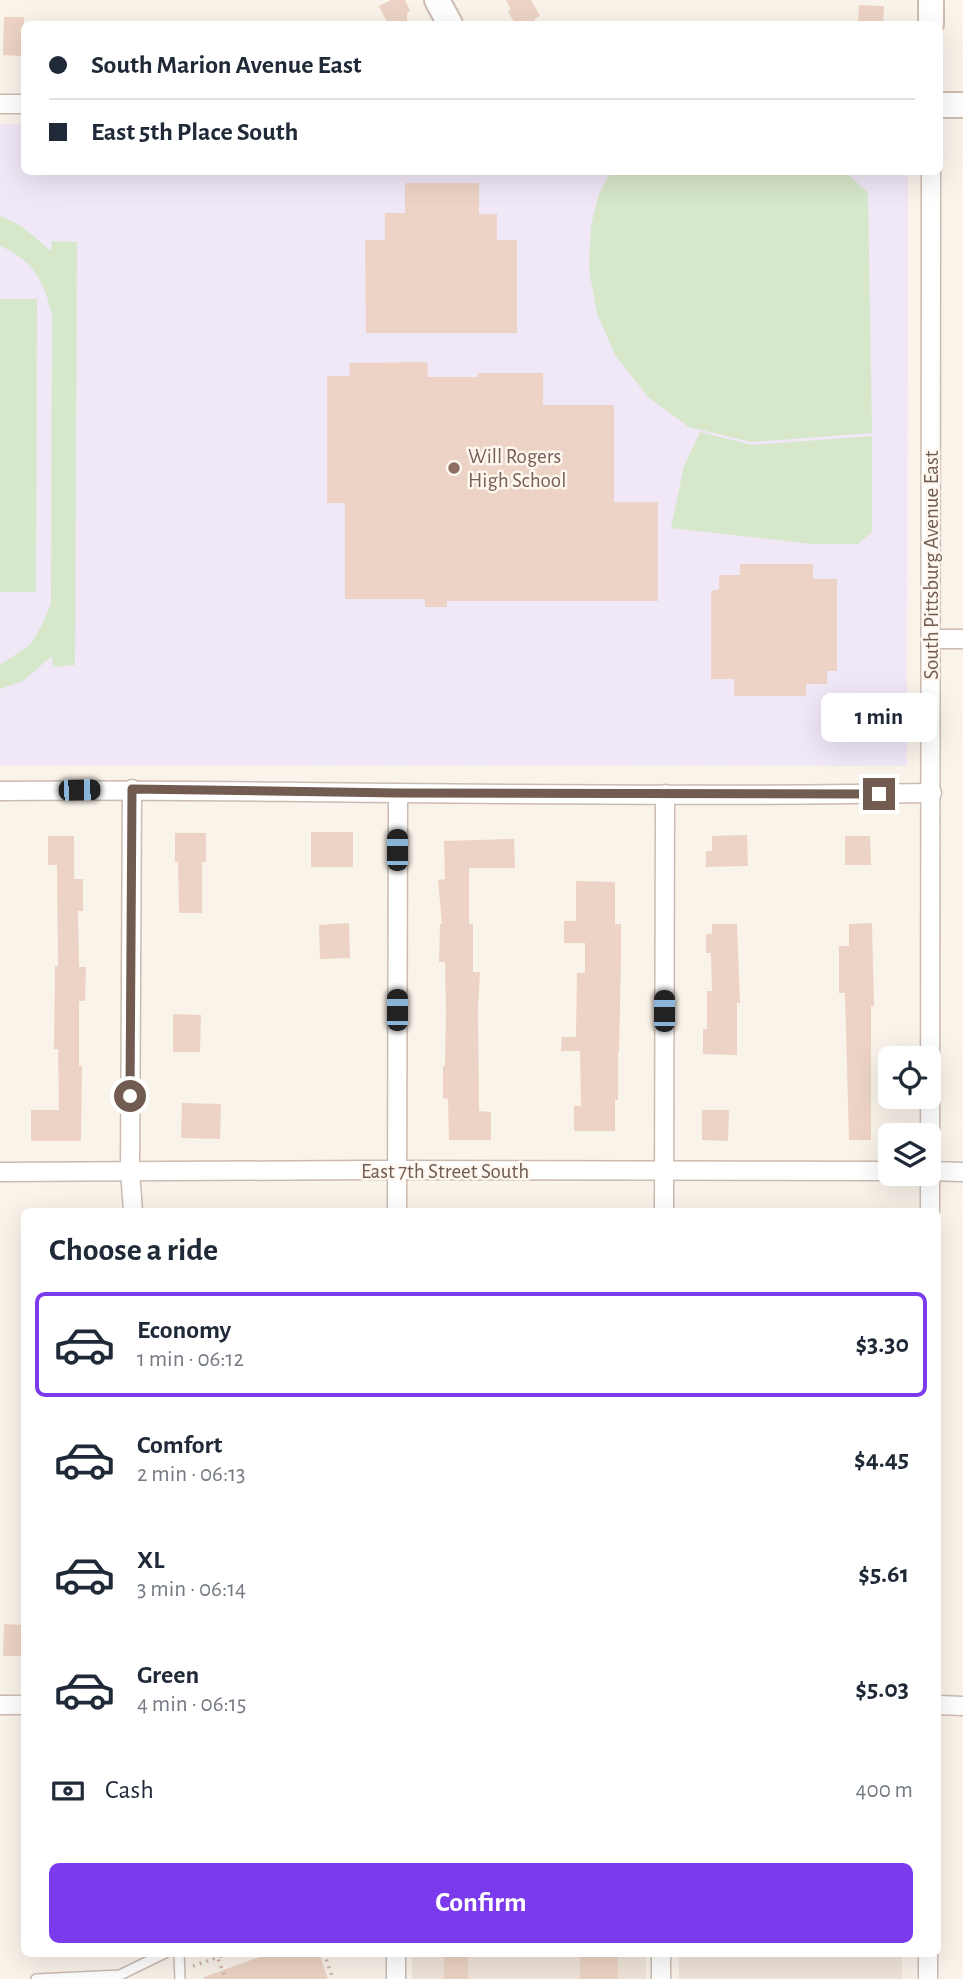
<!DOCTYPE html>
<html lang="en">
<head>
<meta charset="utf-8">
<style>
	body { margin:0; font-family:"Alegreya Sans",sans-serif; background:#f6f6f7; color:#1f2937; height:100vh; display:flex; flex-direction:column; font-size:26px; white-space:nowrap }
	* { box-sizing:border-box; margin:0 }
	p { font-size:23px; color:#747a83 }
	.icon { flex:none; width:38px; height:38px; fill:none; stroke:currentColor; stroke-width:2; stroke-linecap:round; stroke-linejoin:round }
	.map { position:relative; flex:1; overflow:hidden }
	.sheet { position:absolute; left:21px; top:1208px; width:920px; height:749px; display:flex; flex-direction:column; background:#fff; border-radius:10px; box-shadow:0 7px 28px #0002 }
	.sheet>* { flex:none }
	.hud { position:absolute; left:21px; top:21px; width:922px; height:154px; border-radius:10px; box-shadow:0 7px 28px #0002; display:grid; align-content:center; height:154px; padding:0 28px; background:#fff }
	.controls { position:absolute; left:878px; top:1046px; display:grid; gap:14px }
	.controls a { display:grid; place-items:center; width:63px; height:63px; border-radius:10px; background:#fff; box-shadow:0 7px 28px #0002; font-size:35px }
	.end { position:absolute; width:32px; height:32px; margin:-16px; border:9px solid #725b50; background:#fff; box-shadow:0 0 0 4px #fff }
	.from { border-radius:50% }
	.bubble { position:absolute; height:49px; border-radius:10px; background:#fff; box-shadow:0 7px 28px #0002; font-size:23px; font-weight:700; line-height:49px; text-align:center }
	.car { position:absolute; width:21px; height:42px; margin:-21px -10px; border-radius:9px; box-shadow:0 0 5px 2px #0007; background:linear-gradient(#222 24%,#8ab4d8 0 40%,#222 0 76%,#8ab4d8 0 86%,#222 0) }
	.hud b { display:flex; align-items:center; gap:24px; height:66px; font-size:26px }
	.hud b+b { border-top:2px solid #e0e1e3 }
	.hud i { width:18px; height:18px; background:#1f2937 }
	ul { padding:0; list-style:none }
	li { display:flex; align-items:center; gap:21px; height:105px; margin:0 14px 10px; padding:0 14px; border:4px solid transparent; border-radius:10px }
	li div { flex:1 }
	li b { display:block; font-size:26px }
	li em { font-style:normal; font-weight:700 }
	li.current { border-color:#7c3aed }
	li>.icon { width:63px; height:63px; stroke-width:1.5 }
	h2 { padding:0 28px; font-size:32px; line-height:84px }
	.pay { display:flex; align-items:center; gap:18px; height:77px; padding:0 28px; font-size:26px }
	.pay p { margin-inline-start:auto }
	.cta { display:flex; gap:14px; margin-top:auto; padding:14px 28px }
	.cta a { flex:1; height:80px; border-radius:10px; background:#7c3aed; color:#fff; font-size:28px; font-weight:700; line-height:80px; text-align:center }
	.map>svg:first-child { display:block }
	.residential { fill:#f1e5da }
	.education { fill:#f0e7f7 }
	.green { fill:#d7e7ca }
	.building { fill:#ecd3c5 }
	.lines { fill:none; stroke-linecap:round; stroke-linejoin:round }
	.lane-casing { stroke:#cbbbb1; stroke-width:12 }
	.street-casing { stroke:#cbbbb1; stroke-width:21 }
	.secondary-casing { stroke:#cfbdb2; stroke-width:28 }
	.path { stroke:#d1b6a8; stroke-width:3.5; stroke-dasharray:2 5; stroke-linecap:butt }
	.lane { stroke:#fff; stroke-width:9 }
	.street { stroke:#fff; stroke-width:18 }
	.secondary { stroke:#fff; stroke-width:24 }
	.route { stroke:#725b50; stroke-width:9 }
	.education-dot { fill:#8d6e63; stroke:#fdf7f0; stroke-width:2.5 }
	.labels { text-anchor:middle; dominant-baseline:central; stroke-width:5; stroke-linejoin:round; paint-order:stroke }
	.education-label { font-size:21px; fill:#785e54; stroke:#fdf7f0; text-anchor:start }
	.street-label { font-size:21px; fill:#725b50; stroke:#fdf7f0 }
</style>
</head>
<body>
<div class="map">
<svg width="963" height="1979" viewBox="0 0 963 1979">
	<rect width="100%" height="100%" fill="#faf3ea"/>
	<!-- residential -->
	<g class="residential">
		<rect x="412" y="1953" width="234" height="26"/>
		<rect x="679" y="1953" width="223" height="26"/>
	</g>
	<!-- education -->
	<polygon class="education" points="0,124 24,124 24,172 908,172 907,766 0,765"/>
	<!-- green -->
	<g class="green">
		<polygon points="611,172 846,172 868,193 872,433 751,442 689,427 648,397 615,355 597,313 589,270 591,225 599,194"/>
		<path d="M0 216 20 225 51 251 52 241 77 242 75 665 53 667 52 656 23 681 0 689V665L30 645 41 627 51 604 52 315C44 281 33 260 0 246Z"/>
		<polygon points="0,299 37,299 36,592 0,592"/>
		<polygon points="700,432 752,445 872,436 872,532 858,544 813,544 671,528 684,466"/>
	</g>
	<!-- building -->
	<g class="building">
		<polygon points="391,0 405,0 410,11 407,13 407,24 388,24 379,6"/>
		<polygon points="506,0 531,0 540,16 534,19 537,24 515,24 508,11 511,9"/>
		<polygon points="859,5 884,6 883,24 858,24"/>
		<polygon points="4,17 24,17 24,56 3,55"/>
		<polygon points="405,183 479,183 479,214 497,214 497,240 517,240 517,333 366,333 365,240 385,240 385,213 405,213"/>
		<polygon points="427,362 428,377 478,377 478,373 543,373 543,405 614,405 614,502 658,502 658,601 447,601 447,607 425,607 425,599 345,599 345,503 327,503 327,376 350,376 349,363"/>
		<polygon points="740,564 813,564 813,579 837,579 837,671 827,671 827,684 806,684 806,696 734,696 734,679 711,679 711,591 719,589 719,575 740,575"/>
		<rect x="311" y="832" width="42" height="35"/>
		<polygon points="175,833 206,833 206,862 202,862 202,913 179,913 178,862 175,862"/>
		<polygon points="747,835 748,866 706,867 706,851 712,851 712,836"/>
		<polygon points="48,836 74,836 74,879 83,879 83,911 78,911 79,967 86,967 85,1001 79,1001 79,1066 82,1066 81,1141 31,1141 31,1110 59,1110 58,1049 54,1049 55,966 58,966 57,865 48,865"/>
		<polygon points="845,836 870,836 871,865 845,865"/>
		<polygon points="514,839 515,868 469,868 469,924 473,924 473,972 480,972 478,1008 479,1111 491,1112 491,1140 449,1140 448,1099 443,1098 443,1066 445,1066 446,1010 445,962 439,962 440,924 442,924 438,880 445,879 444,841"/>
		<polygon points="576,881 615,882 615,924 621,924 621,960 619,1052 618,1052 618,1100 615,1100 615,1131 574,1131 574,1106 581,1106 580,1051 561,1051 562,1037 576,1037 577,973 585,973 585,943 564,943 564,921 576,921"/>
		<polygon points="349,923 350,958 320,959 319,925"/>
		<polygon points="872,923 874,1006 871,1006 871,1140 849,1140 845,993 839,993 839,946 849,946 849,924"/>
		<polygon points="712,924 737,924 740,1003 737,1003 737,1055 703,1054 703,1029 707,1029 707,991 712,991 711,953 706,953 706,934 712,934"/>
		<polygon points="173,1014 201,1015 200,1052 173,1052"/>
		<polygon points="182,1103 221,1104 220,1139 181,1138"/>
		<polygon points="702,1110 729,1110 728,1141 702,1140"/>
		<polygon points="4,1624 24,1625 24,1656 3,1656"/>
		<polygon points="271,1953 319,1953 328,1979 204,1979 204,1977"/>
		<rect x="444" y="1953" width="24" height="26"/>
		<rect x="580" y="1953" width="38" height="26"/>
	</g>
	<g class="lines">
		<defs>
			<g id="lane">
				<polyline points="179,1953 180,1979"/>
				<polyline points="36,1979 120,1975 165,1953"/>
			</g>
			<g id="street">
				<polyline points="0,104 24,104"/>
				<polyline points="932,639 963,639"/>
				<polyline points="132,789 130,1171 133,1211"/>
				<path d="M0 791C132 789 265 792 397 793 575 795 753 796 932 793"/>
				<polyline points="929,1171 963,1172"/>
				<polyline points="0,1172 372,1170 891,1171"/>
				<polyline points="397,1211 398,793"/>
				<polyline points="664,1211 665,794"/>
				<polyline points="930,1211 931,172"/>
				<polyline points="0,1705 24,1705"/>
				<polyline points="938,1705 963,1706"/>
				<polyline points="396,1979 396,1953"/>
				<polyline points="661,1979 661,1953"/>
				<polyline points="928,1979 928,1953"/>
			</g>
			<g id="secondary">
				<polyline points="437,0 450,24"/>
				<polyline points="931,0 931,24"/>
				<polyline points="940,105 963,105"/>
			</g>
		</defs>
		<!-- lane casing -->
		<use href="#lane" class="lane-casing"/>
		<!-- street casing -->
		<use href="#street" class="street-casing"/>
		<!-- secondary casing -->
		<use href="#secondary" class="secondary-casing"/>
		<!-- path -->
		<g class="path">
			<polyline points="216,1953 224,1975"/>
			<polyline points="324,1953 333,1979"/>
			<polyline points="193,1966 230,1953"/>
		</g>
		<!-- lane -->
		<use href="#lane" class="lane"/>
		<!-- street -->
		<use href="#street" class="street"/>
		<!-- secondary -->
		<use href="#secondary" class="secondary"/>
	</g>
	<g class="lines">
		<!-- route -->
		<polyline class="route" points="130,1096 132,789 398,793 879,794"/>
	</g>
	<!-- markers -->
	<circle class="education-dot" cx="454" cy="468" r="7"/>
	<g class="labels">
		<!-- education labels -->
		<g class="education-label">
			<text x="468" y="456">Will Rogers<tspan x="468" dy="24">High School</tspan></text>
		</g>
		<!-- street labels -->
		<g class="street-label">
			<text transform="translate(931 565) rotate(-90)">South Pittsburg Avenue East</text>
			<text x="445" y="1171">East 7th Street South</text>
		</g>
	</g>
</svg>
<div class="controls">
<a><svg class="icon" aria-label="locate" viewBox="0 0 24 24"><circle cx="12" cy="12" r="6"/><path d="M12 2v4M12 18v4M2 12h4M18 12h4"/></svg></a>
<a><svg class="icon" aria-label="layers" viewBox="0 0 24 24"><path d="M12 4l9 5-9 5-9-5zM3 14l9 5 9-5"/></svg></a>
</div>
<i class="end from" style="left:130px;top:1096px"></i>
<i class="end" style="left:879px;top:794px"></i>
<div class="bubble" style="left:821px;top:693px;width:116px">1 min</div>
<i class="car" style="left:79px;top:790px;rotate:89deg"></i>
<i class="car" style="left:397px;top:850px;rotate:0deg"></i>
<i class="car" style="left:397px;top:1010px;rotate:0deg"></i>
<i class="car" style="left:664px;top:1011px;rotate:0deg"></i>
<div class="hud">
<b><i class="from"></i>South Marion Avenue East</b>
<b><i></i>East 5th Place South</b>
</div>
<section class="sheet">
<h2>Choose a ride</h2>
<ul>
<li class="current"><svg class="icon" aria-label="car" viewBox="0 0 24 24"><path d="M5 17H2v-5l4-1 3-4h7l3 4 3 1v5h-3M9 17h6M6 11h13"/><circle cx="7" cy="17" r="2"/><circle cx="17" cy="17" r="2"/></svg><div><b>Economy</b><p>1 min · 06:12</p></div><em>$3.30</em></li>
<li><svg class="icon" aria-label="car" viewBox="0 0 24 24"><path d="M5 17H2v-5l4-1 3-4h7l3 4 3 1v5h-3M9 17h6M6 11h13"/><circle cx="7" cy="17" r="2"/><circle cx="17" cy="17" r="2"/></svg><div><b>Comfort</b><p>2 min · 06:13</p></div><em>$4.45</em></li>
<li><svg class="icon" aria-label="car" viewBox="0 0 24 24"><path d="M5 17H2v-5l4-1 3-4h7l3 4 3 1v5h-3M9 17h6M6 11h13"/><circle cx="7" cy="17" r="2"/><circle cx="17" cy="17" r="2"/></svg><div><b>XL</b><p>3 min · 06:14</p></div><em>$5.61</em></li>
<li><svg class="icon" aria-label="car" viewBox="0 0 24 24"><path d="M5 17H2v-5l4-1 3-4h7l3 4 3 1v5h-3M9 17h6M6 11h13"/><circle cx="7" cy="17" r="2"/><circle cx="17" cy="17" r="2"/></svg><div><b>Green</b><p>4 min · 06:15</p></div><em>$5.03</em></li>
</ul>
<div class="pay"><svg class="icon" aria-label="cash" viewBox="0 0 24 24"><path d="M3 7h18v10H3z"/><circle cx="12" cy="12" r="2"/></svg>Cash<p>400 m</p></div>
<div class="cta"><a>Confirm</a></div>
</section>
</div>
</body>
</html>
